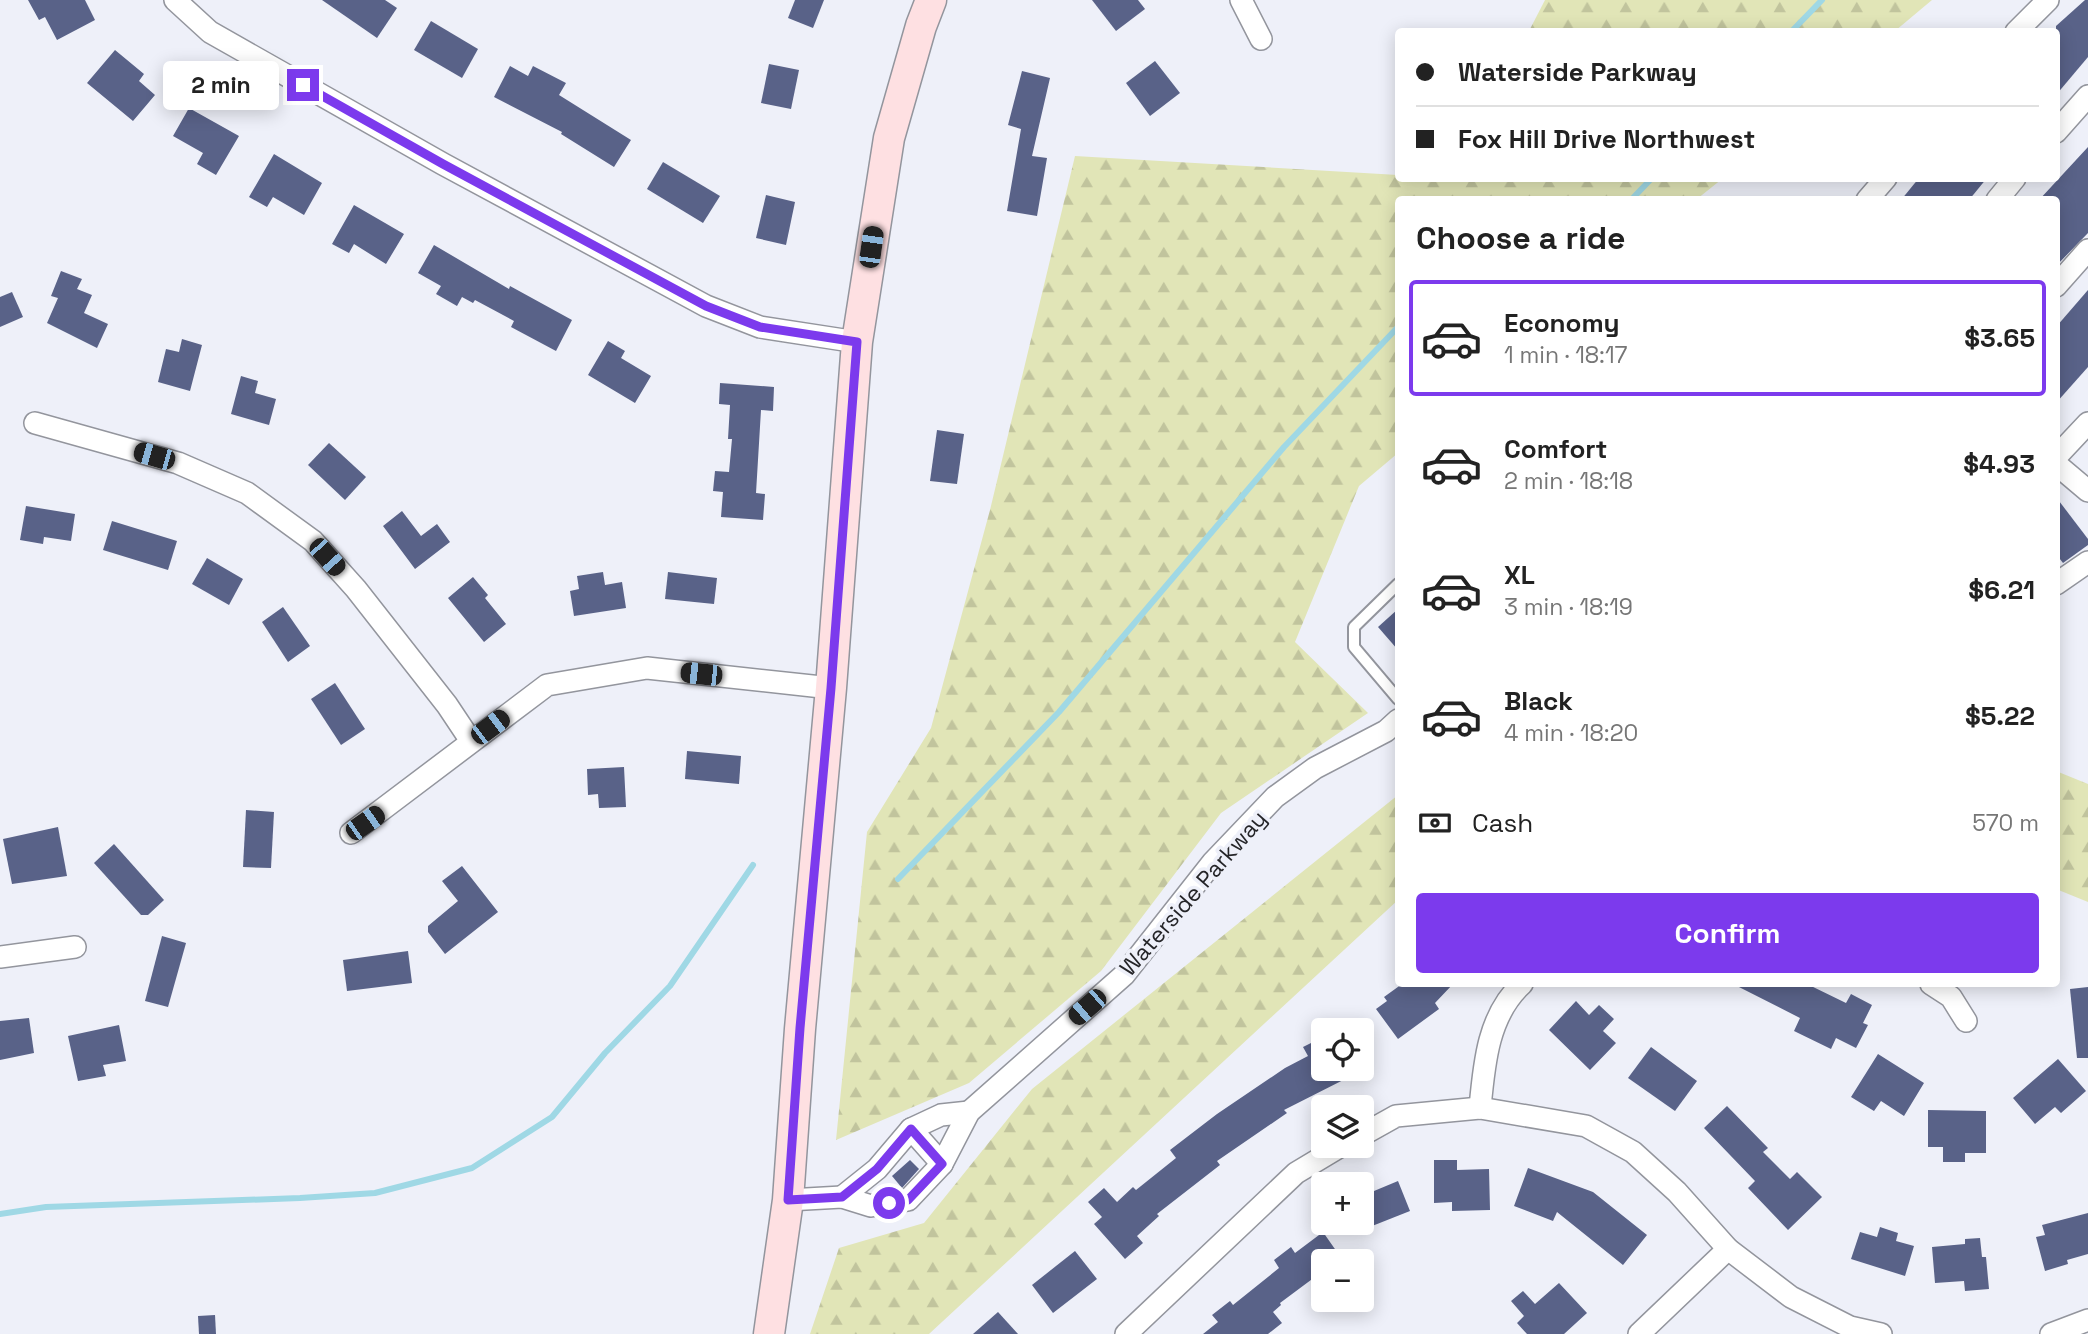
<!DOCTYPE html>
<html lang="en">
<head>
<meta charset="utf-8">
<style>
	body { margin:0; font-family:"Space Grotesk",sans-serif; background:#f6f6f6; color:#222; height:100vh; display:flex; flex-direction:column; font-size:26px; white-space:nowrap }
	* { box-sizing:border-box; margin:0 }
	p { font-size:23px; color:#767676 }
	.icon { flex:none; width:38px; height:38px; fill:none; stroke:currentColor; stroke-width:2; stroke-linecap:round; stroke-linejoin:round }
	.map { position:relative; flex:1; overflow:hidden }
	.panel { position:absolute; left:1395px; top:196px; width:665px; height:791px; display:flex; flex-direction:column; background:#fff; border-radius:7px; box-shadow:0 4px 18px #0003 }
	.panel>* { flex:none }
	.banner { position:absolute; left:1395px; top:28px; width:665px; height:154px; border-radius:7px; box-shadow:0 4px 18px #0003; display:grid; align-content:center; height:154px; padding:0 21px; background:#fff }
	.tools { position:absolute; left:1311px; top:1018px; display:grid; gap:14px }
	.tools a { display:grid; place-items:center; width:63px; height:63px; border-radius:7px; background:#fff; box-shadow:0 4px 18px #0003; font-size:35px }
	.end { position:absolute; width:32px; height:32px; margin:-16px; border:9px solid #7c3aed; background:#fff; box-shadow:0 0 0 4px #fff }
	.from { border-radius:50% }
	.bubble { position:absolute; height:49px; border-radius:7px; background:#fff; box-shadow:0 4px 18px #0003; font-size:23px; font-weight:600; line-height:49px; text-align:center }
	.car { position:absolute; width:21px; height:42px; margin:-21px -10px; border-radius:9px; box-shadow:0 0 5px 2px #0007; background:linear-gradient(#222 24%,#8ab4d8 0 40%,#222 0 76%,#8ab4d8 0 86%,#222 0) }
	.banner b { display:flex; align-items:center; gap:24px; height:66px; font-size:26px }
	.banner b+b { border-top:2px solid #e0e0e0 }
	.banner i { width:18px; height:18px; background:#222 }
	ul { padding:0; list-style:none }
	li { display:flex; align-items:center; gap:21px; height:116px; margin:0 14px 10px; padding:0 7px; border:4px solid transparent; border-radius:7px }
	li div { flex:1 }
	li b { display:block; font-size:26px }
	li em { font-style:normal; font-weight:600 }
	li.active { border-color:#7c3aed }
	li>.icon { width:63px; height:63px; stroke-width:1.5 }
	h2 { padding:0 21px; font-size:32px; line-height:84px }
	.pay { display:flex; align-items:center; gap:18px; height:77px; padding:0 21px; font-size:26px }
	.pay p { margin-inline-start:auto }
	.button { display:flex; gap:14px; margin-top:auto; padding:14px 21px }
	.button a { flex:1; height:80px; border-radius:7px; background:#7c3aed; color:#fff; font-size:28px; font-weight:600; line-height:80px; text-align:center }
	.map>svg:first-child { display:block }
	.forest { fill:url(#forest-firs) }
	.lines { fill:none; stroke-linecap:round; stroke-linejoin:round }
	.stream { stroke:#9fd8e5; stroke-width:6 }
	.building { fill:#596288 }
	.lane-casing { stroke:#93959d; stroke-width:14 }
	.street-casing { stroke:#93959d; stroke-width:24 }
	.secondary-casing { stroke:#93959d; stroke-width:33 }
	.lane { stroke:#fff; stroke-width:10 }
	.street { stroke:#fff; stroke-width:21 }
	.secondary { stroke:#fee0e2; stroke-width:30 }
	.route { stroke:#7c3aed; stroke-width:9 }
	.labels { text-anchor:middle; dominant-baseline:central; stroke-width:7; stroke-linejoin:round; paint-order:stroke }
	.street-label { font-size:23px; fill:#252528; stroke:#eef0f9 }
</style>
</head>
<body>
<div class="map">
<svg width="2088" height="1334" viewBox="0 0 2088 1334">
	<defs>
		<pattern id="forest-firs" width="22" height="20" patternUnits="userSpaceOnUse" patternTransform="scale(1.75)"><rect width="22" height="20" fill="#e1e5b7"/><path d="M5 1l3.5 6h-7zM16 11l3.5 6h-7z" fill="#c1c49d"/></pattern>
	</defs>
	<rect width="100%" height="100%" fill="#eef0f9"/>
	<!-- forest -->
	<g class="forest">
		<polygon points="1545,0 1932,0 1895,31 1529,31"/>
		<polygon points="1075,156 1398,175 1398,178 1722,179 1697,199 1398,200 1398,453 1359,486 1295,642 1368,713 1221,813 1101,971 969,1083 836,1140 867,832 931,728 990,510"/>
		<polygon points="2056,771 2088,784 2088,902 2056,889"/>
		<polygon points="1398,795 1398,900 929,1334 810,1334 839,1248 924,1223 1032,1089"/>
	</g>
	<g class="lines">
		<!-- stream -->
		<g class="stream">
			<polyline points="1791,32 1822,0"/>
			<polyline points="1631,200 1652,178"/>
			<polyline points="898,879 1059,712 1284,447 1398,327"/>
			<polyline points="0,1214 46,1207 300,1198 375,1193 472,1168 552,1117 605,1053 670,986 753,865"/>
		</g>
	</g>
	<!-- building -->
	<g class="building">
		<polygon points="28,0 85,0 95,20 57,40 45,17 39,20"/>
		<polygon points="322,0 385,0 397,8 377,38"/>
		<polygon points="795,0 824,0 813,28 788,18"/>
		<polygon points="1092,0 1138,0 1145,9 1116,31"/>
		<polygon points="2085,0 2088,0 2088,57 2056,95 2056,26"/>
		<polygon points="431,21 478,49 462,78 414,50"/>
		<polygon points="115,50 144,74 139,81 155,95 133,121 87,83"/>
		<polygon points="1155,61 1180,93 1150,116 1126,83"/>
		<polygon points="769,64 799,70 791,109 761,103"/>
		<polygon points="510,66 528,76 533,66 566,83 559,95 631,140 614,167 561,134 562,132 494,97"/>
		<polygon points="1022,71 1050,78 1032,156 1047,158 1037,216 1007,211 1021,129 1008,125"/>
		<polygon points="189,108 239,136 216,175 197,164 203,153 173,136"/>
		<polygon points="2088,147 2088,233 2056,266 2056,200 2039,200"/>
		<polygon points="274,154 322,183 304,215 273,197 267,207 249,197"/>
		<polygon points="663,162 720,196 703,223 647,189"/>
		<polygon points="1919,178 1987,178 1969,200 1901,200"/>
		<polygon points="766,195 795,202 786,245 756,238"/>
		<polygon points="354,205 404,234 386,264 354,244 349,253 332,244"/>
		<polygon points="434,245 509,289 510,286 572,320 556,351 511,327 514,321 475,300 473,303 462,297 457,306 436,294 441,286 418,273"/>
		<polygon points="61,271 82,279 77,289 92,295 84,313 108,324 97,348 47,323 58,298 51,296"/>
		<polygon points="2088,290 2088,367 2056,403 2056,327"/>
		<polygon points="12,292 23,317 0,327 0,297"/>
		<polygon points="182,339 202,345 190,391 158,382 166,349 179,352"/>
		<polygon points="608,341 625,351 621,358 651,376 635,403 588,375"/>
		<polygon points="241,376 258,381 255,393 276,399 269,425 231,414"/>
		<polygon points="720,383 774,387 773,411 761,410 756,493 765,494 763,520 721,517 723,492 713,491 715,471 729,472 732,439 728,439 730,405 719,404"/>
		<polygon points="937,430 964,434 957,484 930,481"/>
		<polygon points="329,443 366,477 345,500 308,465"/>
		<polygon points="2056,497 2088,539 2088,545 2063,563 2056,554"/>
		<polygon points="26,506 75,514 71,541 44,537 43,544 20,540"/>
		<polygon points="402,511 421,536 437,524 450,542 415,569 383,526"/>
		<polygon points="112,521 177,541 168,570 103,550"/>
		<polygon points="207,558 243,579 229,605 192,584"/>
		<polygon points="603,572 605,585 622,582 626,608 574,616 570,591 579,589 577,576"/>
		<polygon points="668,572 717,578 714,604 665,599"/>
		<polygon points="473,577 488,595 485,598 506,624 484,642 448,598"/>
		<polygon points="283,607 310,646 288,662 262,622"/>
		<polygon points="1398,609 1398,650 1378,627"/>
		<polygon points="335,683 365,729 341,745 311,699"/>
		<polygon points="687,751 741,756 739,784 685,779"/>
		<polygon points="624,767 626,807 599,808 598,794 588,795 587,769"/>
		<polygon points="246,810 274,812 271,868 243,867"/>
		<polygon points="58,827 67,876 12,884 3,839"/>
		<polygon points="114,844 164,900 148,915 141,915 94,863"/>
		<polygon points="462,866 498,912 445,954 428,932 428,926 458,901 442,881"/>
		<polygon points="162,936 186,943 168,1007 145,1001"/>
		<polygon points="408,951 412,983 347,991 343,960"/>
		<polygon points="1402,984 1453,984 1435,1003 1439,1009 1398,1039 1376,1009 1387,1001 1384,997"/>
		<polygon points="1733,984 1807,984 1846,1003 1851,994 1872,1005 1863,1023 1868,1025 1856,1048 1836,1038 1831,1049 1794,1031 1800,1018"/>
		<polygon points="2088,987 2088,1058 2077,1058 2070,989"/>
		<polygon points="1576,1001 1589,1015 1599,1005 1614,1019 1603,1031 1616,1043 1590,1070 1549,1030"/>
		<polygon points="29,1018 34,1053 0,1060 0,1021"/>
		<polygon points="119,1025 126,1061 103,1065 106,1076 78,1081 68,1036"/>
		<polygon points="1323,1037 1323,1069 1365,1069 1284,1110 1287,1113 1217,1161 1220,1165 1157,1214 1159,1216 1137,1236 1143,1243 1125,1259 1094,1224 1102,1217 1088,1202 1104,1188 1117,1202 1133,1187 1136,1190 1176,1158 1170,1150 1217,1114 1285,1068 1308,1056 1303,1047"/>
		<polygon points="1651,1047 1697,1081 1675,1111 1628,1078"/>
		<polygon points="1878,1054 1924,1083 1904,1116 1881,1101 1874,1111 1851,1097"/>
		<polygon points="2058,1059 2086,1091 2061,1113 2055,1107 2035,1124 2013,1098"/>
		<polygon points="1727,1106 1768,1148 1763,1152 1790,1179 1797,1172 1822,1197 1788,1230 1748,1188 1755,1181 1704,1128"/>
		<polygon points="1928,1110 1986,1111 1986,1153 1965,1153 1965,1162 1943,1162 1943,1147 1928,1147"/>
		<polygon points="910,1160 919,1169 902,1188 892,1176"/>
		<polygon points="1434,1160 1457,1160 1457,1170 1489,1169 1490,1210 1452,1211 1452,1202 1434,1203"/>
		<polygon points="1528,1168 1593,1192 1647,1235 1623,1265 1557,1212 1553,1221 1514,1206"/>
		<polygon points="1398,1181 1410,1211 1362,1230 1362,1196"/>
		<polygon points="2088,1213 2088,1254 2067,1260 2068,1264 2045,1271 2036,1237 2045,1235 2042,1225"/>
		<polygon points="1880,1227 1898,1233 1896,1241 1914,1246 1905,1276 1851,1259 1860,1232 1877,1237"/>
		<polygon points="1323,1232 1344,1262 1323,1262 1323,1271 1280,1303 1281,1305 1273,1312 1282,1323 1268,1334 1203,1334 1218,1322 1212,1315 1230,1301 1233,1305 1279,1268 1274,1260 1291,1247 1295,1253"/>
		<polygon points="1980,1238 1982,1257 1986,1257 1989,1289 1965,1291 1964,1281 1935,1283 1932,1247 1965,1244 1965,1239"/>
		<polygon points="1075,1251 1097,1279 1053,1313 1032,1285"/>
		<polygon points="1559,1283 1587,1313 1564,1334 1527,1334 1517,1323 1524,1316 1511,1301 1523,1291 1535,1304"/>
		<polygon points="998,1312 1018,1334 973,1334"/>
		<polygon points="215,1315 216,1334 199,1334 198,1316"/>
	</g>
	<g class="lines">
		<defs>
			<polyline id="lane" points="1398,584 1354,627 1354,647 1398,699"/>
			<g id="street">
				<polyline points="175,0 210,32 443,164 706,306 760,327 857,342"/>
				<polyline points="1241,0 1261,39"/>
				<polyline points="2016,32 2048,0"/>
				<polyline points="2056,132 2088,96"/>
				<polyline points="1867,200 1886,178"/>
				<polyline points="1997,200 2015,178"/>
				<polyline points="2056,286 2088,250"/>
				<polyline points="35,423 178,463 247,493 313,541 356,589 447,705 471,741"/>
				<polyline points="2056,457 2088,423"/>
				<polyline points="2056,464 2088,491"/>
				<polyline points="2056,584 2088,562"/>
				<polyline points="351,833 547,685 647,668 831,688"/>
				<polyline points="0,957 75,947"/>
				<polyline points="1931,984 1951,997 1966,1021"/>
				<path d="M1480 1108C1484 1064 1488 1015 1522 984"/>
				<polyline points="911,1129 942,1164"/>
				<polyline points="1362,1135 1396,1116 1480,1108 1586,1126 1633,1152 1677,1192 1728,1249 1791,1297 1850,1327 1881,1334"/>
				<polyline points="842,1197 877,1169 911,1129 941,1115 969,1112"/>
				<polyline points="788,1200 842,1197 871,1206 908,1200 942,1164 969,1112 1124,975 1213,862 1275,797 1315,768 1386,731 1398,720"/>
				<polyline points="1126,1334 1296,1173 1341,1146"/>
				<polyline points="1639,1334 1728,1249"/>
				<polyline points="2051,1334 2088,1320"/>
			</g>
			<polyline id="secondary" points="769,1334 788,1200 800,1029 831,688 857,342 889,138 921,26 931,0"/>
		</defs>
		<!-- lane casing -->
		<use href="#lane" class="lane-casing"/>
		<!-- street casing -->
		<use href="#street" class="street-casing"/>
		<!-- secondary casing -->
		<use href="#secondary" class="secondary-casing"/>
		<!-- lane -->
		<use href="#lane" class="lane"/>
		<!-- street -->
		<use href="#street" class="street"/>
		<!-- secondary -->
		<use href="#secondary" class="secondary"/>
	</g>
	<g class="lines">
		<!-- route -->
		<polyline class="route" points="303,85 443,164 706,306 760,327 857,342 831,688 800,1028 788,1200 842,1197 877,1169 911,1129 942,1164 908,1200 889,1203"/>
	</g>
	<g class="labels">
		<!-- street labels -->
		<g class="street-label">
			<text transform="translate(1193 893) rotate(-49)">Waterside Parkway</text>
		</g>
	</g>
</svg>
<div class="tools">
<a><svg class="icon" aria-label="locate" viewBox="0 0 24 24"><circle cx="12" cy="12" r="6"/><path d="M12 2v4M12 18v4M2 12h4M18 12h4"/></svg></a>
<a><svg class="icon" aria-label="layers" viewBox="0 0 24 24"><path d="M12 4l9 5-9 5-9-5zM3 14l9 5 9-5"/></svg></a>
<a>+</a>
<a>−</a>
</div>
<i class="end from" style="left:889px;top:1203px"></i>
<i class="end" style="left:303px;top:85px"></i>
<div class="bubble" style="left:163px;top:61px;width:116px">2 min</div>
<i class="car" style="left:871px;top:247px;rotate:8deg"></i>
<i class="car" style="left:154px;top:456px;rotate:286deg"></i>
<i class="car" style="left:327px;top:557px;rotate:138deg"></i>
<i class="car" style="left:701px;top:674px;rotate:276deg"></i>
<i class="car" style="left:490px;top:727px;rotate:53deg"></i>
<i class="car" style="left:365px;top:823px;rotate:55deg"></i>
<i class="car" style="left:1087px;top:1007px;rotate:229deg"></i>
<div class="banner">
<b><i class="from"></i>Waterside Parkway</b>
<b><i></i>Fox Hill Drive Northwest</b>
</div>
<section class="panel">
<h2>Choose a ride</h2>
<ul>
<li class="active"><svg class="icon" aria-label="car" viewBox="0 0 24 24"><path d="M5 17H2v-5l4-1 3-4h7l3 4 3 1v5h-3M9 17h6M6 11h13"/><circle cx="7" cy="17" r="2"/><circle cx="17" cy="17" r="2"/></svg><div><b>Economy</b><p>1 min · 18:17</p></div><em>$3.65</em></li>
<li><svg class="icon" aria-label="car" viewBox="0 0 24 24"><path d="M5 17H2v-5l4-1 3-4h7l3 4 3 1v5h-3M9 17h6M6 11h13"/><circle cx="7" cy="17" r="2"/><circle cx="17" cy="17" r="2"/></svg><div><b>Comfort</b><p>2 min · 18:18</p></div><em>$4.93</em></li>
<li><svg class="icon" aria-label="car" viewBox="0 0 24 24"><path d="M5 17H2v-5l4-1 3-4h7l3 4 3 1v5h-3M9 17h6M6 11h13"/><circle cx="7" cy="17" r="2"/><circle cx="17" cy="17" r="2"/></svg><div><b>XL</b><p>3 min · 18:19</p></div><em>$6.21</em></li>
<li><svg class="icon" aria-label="car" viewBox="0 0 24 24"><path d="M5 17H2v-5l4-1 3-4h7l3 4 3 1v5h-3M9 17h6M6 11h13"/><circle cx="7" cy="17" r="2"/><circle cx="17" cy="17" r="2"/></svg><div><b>Black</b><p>4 min · 18:20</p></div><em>$5.22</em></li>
</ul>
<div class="pay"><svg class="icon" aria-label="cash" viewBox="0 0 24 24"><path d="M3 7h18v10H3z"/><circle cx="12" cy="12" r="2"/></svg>Cash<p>570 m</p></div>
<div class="button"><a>Confirm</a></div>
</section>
</div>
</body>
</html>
